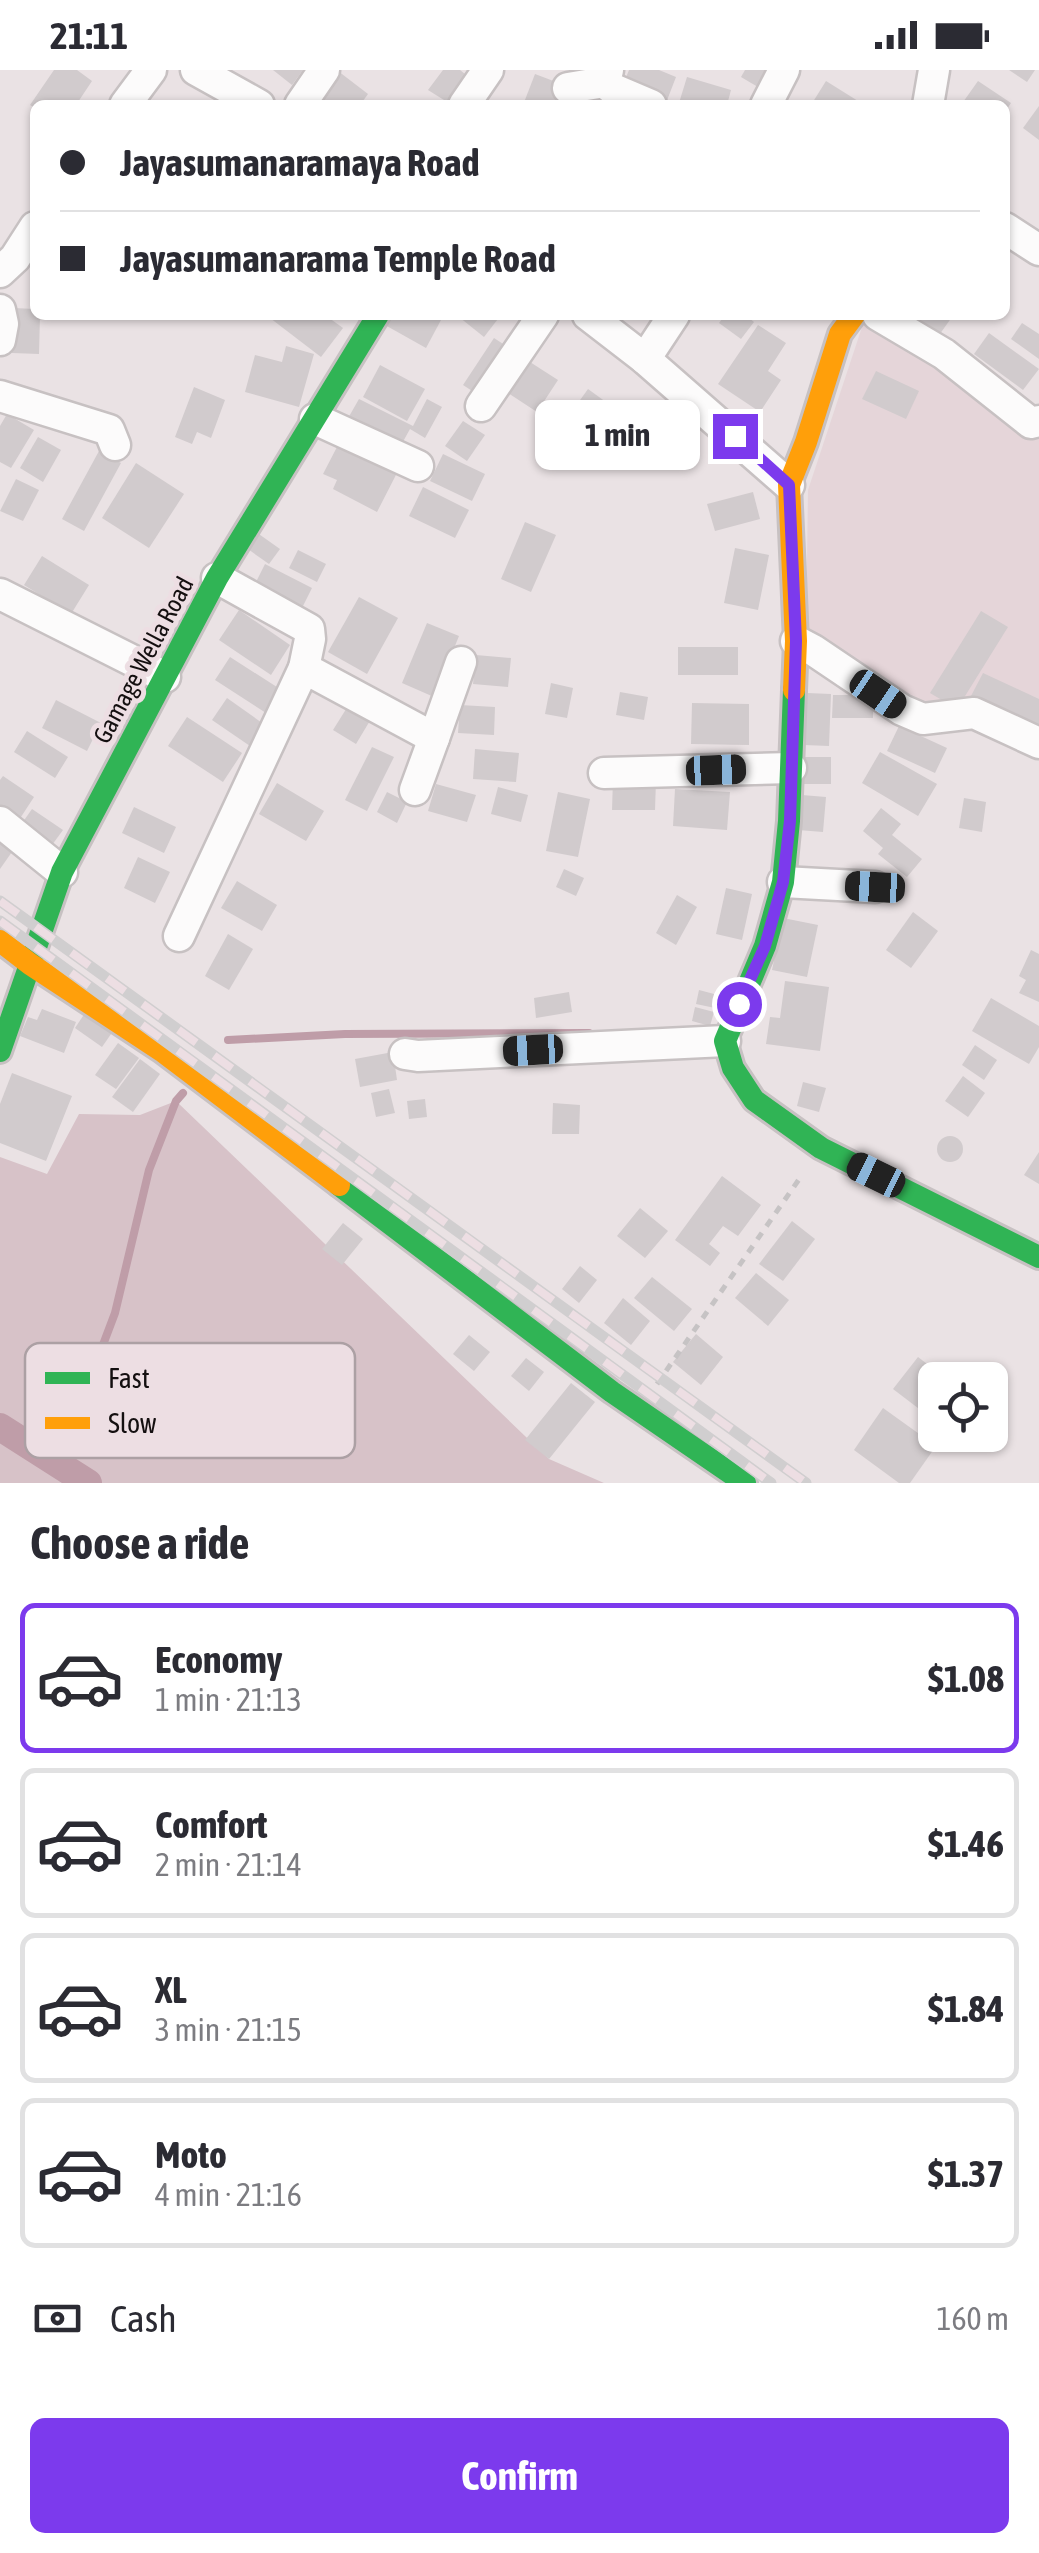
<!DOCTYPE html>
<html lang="en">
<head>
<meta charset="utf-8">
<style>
	body { margin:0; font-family:"Asap Condensed",sans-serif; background:#f7f7f7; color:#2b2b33; height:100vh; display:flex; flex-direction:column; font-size:38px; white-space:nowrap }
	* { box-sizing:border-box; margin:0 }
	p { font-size:32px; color:#7c7c81 }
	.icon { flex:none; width:55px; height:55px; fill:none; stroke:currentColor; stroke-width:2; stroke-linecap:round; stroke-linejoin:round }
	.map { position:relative; height:1413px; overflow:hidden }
	.details { display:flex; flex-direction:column; background:#fff; flex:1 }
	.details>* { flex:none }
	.banner { position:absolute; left:30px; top:30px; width:980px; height:220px; border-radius:15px; box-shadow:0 2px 8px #0004; display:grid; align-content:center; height:220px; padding:0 30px; background:#fff }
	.buttons { position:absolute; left:918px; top:1292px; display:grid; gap:20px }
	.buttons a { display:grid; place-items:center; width:90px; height:90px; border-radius:15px; background:#fff; box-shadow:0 2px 8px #0004; font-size:50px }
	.end { position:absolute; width:45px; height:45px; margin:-22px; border:12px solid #7c3aed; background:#fff; box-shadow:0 0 0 5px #fff }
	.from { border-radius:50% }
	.bubble { position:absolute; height:70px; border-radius:15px; background:#fff; box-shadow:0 2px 8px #0004; font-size:32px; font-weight:700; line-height:70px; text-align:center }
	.car { position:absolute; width:30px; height:60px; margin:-30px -15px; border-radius:12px; box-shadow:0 0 8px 2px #0007; background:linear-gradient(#222 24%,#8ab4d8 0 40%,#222 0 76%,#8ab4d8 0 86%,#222 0) }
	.banner b { display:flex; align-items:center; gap:35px; height:95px; font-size:38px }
	.banner b+b { border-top:2px solid #e1e1e2 }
	.banner i { width:25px; height:25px; background:#2b2b33 }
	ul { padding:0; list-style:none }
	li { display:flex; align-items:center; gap:30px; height:150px; margin:0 20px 15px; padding:0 10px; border:5px solid #e1e1e2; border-radius:15px }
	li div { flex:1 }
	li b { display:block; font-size:38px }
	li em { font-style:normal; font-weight:700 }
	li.on { border-color:#7c3aed }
	li>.icon { width:90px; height:90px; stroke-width:1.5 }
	h2 { padding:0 30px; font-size:45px; line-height:120px }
	.pay { display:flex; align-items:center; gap:25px; height:110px; padding:0 30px; font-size:38px }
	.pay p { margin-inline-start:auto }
	.action { display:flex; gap:20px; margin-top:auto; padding:20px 30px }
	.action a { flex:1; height:115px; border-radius:15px; background:#7c3aed; color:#fff; font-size:40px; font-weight:700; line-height:115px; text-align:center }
	.status { display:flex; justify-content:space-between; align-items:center; height:70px; padding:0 50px; background:#fff; direction:ltr }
	.status svg { height:28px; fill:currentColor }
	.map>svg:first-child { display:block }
	.built { fill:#e5d5d9 }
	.green { fill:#d7c2c8 }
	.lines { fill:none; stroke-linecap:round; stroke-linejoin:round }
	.stream { stroke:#bf9da8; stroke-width:8 }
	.canal { stroke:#bf9da8; stroke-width:28 }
	.building { fill:#d1cbcd }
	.street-casing { stroke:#c7c1c2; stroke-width:35 }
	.fast-casing { stroke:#c7c1c2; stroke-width:28 }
	.slow-casing { stroke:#c7c1c2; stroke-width:28 }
	.path { stroke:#c6c3c4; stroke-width:5; stroke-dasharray:8 8; stroke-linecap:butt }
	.street { stroke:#fcfbfb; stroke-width:30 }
	.fast { stroke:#30b455; stroke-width:22 }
	.slow { stroke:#ff9f0a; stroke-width:22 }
	.rail-casing { stroke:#d0cecf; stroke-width:11 }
	.rail { stroke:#eddee3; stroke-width:8; stroke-dasharray:22; stroke-linecap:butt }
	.route { stroke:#7c3aed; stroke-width:12 }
	.labels { text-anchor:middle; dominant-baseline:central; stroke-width:10; stroke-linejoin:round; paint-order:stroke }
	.street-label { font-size:25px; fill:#140f10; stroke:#eddee3 }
	.key { fill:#eddee3; stroke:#aca0a4; stroke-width:2.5 }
	.key-label { font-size:28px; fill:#140f10 }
</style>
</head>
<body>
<div class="status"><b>21:11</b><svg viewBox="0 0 49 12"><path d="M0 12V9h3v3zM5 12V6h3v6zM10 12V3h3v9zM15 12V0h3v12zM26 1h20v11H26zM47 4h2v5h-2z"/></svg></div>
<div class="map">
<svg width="1039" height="1413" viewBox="0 0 1039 1413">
	<rect width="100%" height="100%" fill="#eae2e4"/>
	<!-- built -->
	<polygon class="built" points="865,248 1027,362 1039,361 1039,663 930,641 806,567 808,420"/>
	<!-- green -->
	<polygon class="green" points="176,1031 549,1389 604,1413 0,1413 0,1087 47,1104 79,1044 140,1045"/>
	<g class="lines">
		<!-- stream -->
		<g class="stream">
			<polyline points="228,970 345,964 589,963"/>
			<polyline points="23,1371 76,1346 115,1243 149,1100 176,1031 183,1023"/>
		</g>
		<!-- canal -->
		<polyline class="canal" points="0,1357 88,1413"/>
	</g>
	<!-- building -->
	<g class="building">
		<polygon points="54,0 77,0 92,11 76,35 35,35 35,38 30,35"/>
		<polygon points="273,0 303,0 292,15"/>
		<polygon points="443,0 460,0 471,9 452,35 428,20"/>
		<polygon points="629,0 659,0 676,7 666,33 623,15"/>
		<polygon points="745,0 774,0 763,20 741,7"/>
		<polygon points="1009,0 1035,0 1027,12"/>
		<polygon points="338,1 368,24 360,35 312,35"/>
		<polygon points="535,4 564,15 557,35 523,35"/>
		<polygon points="687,7 731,20 727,35 687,35 679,33"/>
		<polygon points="826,11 858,31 855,35 811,35"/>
		<polygon points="978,11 1011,33 1005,42 1005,35 961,35"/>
		<polygon points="1039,36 1039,70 1023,58"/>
		<polygon points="14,238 35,239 35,245 40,245 39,284 12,283"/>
		<polygon points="272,245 325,245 343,258 321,287 270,248"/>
		<polygon points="391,245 432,245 441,250 426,278 385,255"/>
		<polygon points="461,245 501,245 484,267 459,247"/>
		<polygon points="725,245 745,245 754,252 741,269 719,253"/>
		<polygon points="889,245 950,245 952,247 932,275"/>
		<polygon points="1022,253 1039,264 1039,289 1011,269"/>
		<polygon points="758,255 786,273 768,301 781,310 760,342 718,314"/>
		<polygon points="989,263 1039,299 1023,320 974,284"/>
		<polygon points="494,268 514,281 483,328 463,315"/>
		<polygon points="286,276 314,284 299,337 245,322 255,285 282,292"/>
		<polygon points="519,285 558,310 537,342 499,317"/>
		<polygon points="380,295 425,319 407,351 363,327"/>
		<polygon points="876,301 919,321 906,349 862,329"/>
		<polygon points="194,317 225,330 211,368 197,362 192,374 175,367"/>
		<polygon points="588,319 621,343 588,389 555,365"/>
		<polygon points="359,329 413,356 427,329 442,337 425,368 410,359 400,377 347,350"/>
		<polygon points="7,344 34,360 11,398 0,392 0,356"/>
		<polygon points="463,351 485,365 467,391 445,376"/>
		<polygon points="38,367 61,380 43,412 20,398"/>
		<polygon points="355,376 399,399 377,442 333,419 337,410 323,404 337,377 351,384"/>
		<polygon points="99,381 121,393 84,461 62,449"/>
		<polygon points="443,384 485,404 472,431 430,411"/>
		<polygon points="136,393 184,424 149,478 102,448"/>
		<polygon points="16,409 39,420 23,451 0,441"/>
		<polygon points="423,417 469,440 455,468 409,446"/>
		<polygon points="753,422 760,449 715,461 707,434"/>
		<polygon points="525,452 556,465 531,522 501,509"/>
		<polygon points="256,462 280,479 269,494 245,477"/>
		<polygon points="735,478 769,485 758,540 724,533"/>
		<polygon points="298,480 326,494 317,512 289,498"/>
		<polygon points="42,486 89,515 71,544 24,515"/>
		<polygon points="265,494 312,518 300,542 253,518"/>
		<polygon points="359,527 398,548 367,604 328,582"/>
		<polygon points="239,540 290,575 271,605 219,570"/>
		<polygon points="981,541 1008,557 957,639 930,623"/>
		<polygon points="427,553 459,566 434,627 402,613"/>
		<rect x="678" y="577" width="60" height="28"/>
		<polygon points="476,585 511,588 508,617 473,614"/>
		<polygon points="230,587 280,619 266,643 215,610"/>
		<polygon points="983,603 1039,629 1039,658 971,626"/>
		<polygon points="551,613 573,618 567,648 545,644"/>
		<polygon points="620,622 648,627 644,650 616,645"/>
		<polygon points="807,623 831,624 829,676 804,675"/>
		<polygon points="833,625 873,625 873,648 832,648"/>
		<polygon points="227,628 265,655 250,676 212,650"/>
		<polygon points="56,630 101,653 87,681 42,658"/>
		<polygon points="692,633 749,634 749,675 691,674"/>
		<polygon points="460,635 495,637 494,665 458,663"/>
		<polygon points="348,636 371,649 356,674 333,660"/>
		<polygon points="187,647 242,683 223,712 168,676"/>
		<polygon points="899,656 947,678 935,703 887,681"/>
		<polygon points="27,661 68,687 55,708 14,682"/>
		<polygon points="372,677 394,687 367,741 345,730"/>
		<polygon points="475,679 519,683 516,712 473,709"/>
		<polygon points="880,682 937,714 918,746 862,713"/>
		<rect x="799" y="687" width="32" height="27"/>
		<polygon points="3,706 34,727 17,753 0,742 0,710"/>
		<polygon points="613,709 656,710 655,740 612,740"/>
		<polygon points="277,713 324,741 306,771 259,744"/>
		<polygon points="436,714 476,725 467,752 428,741"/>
		<polygon points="498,717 528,725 521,752 491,744"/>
		<polygon points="675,719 730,722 727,760 673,756"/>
		<polygon points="387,722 407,732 397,753 377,742"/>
		<polygon points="558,722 590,729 578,787 546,781"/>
		<polygon points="802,725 826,727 823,762 798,760"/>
		<polygon points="964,728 986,732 982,762 959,758"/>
		<polygon points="134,737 176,757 164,783 122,763"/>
		<polygon points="881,738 901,754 892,765 922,789 907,807 878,784 883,778 863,761"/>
		<polygon points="32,739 63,760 52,775 18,759"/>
		<polygon points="0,769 14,779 0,799"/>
		<polygon points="138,787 170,802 155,833 124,818"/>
		<polygon points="564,799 584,808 576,826 556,817"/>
		<polygon points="237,811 277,835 262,861 221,838"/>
		<polygon points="726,818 752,824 742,870 716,864"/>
		<polygon points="677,825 697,837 676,875 656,863"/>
		<polygon points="913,842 938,861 911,898 886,880"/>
		<polygon points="783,848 818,855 807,907 772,900"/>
		<polygon points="228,864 253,879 229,920 205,906"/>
		<polygon points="1031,880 1039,884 1039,932 1019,923 1026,910 1019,906"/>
		<polygon points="785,911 829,917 820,981 766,974 770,947 780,948"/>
		<polygon points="699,920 718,925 715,938 696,934"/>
		<polygon points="569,922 572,942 536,948 534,928"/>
		<polygon points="991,928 1039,956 1039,977 1029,994 972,961"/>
		<polygon points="91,934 118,954 102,977 75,958"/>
		<polygon points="695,937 714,942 710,956 692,951"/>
		<polygon points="42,939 76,952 64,983 20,966 28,947 37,950"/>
		<polygon points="118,973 139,988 116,1019 95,1005"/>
		<polygon points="975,975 997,990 984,1010 962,995"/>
		<polygon points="393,982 397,1010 360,1017 355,989"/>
		<polygon points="140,989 160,1004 133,1042 112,1027"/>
		<polygon points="12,1003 72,1026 46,1091 0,1073 0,1034"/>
		<polygon points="963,1006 985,1023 968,1047 945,1031"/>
		<polygon points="803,1012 826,1018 819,1042 797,1036"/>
		<polygon points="389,1019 395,1043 376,1047 371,1023"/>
		<polygon points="425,1029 427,1047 409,1049 407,1031"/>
		<polygon points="553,1033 580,1035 579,1064 552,1064"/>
		<circle cx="950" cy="1079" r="13"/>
		<polygon points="1039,1082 1039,1114 1024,1105"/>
		<polygon points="722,1106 761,1135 738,1166 723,1156 709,1174 720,1183 710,1196 675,1170"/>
		<polygon points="640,1138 668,1161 645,1188 617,1166"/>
		<polygon points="792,1151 815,1169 783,1211 759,1194"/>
		<polygon points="343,1153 363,1169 342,1195 322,1179"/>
		<polygon points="580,1196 597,1210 579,1233 562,1219"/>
		<polygon points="756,1203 789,1230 768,1256 735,1228"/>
		<polygon points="652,1207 692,1239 674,1261 634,1228"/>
		<polygon points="623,1228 650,1251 631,1275 604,1253"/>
		<polygon points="696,1264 723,1287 701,1315 673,1292"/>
		<polygon points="469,1265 490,1282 474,1301 453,1284"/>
		<polygon points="918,1287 948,1310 935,1310 935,1351 893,1319"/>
		<polygon points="526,1288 544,1302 529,1321 511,1306"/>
		<polygon points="571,1313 595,1332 549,1389 525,1370"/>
		<polygon points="883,1338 936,1376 910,1413 899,1413 854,1380"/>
	</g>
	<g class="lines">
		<defs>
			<g id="street">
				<polyline points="196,0 259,35"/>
				<polyline points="608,0 605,12 611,18 651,35"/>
				<polyline points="568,18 605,12"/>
				<polyline points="125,35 151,0"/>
				<polyline points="300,35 324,0"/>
				<polyline points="464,35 488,0"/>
				<polyline points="766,35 784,0"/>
				<polyline points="928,35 934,0"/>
				<polyline points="1005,158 1039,180"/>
				<polyline points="0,202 15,188 35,157"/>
				<polyline points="0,240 3,254 0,270"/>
				<polyline points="588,245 645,289 789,415"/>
				<polyline points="878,245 944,284 1031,353 1039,351"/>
				<polyline points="645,289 674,245"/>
				<polyline points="0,326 109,360 115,375"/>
				<polyline points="481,336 543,245"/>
				<polyline points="315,349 418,396"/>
				<polyline points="217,508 309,559 310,569 304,598 434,668 461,592"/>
				<polyline points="0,524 165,607"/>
				<polyline points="796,571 813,580 902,640 923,649 974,643 1039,673"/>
				<polyline points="604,703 791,698"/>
				<polyline points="415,720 434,668"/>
				<polyline points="0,752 62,802"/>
				<polyline points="783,812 875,817"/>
				<polyline points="179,866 304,598"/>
				<polyline points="405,984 418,986 725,971"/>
			</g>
			<g id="fast">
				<polyline points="794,620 789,751 783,812 765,876 725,971 733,998 754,1030 821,1078 1039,1187"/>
				<polyline points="0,981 62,802 217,508 378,245"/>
				<polyline points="339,1115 612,1322 745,1413"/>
			</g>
			<g id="slow">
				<polyline points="794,620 796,571 789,415 806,372 840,264 854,245"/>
				<polyline points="0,871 30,894 162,981 339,1115"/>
			</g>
		</defs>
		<!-- street casing -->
		<use href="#street" class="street-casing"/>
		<!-- fast casing -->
		<use href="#fast" class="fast-casing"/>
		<!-- slow casing -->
		<use href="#slow" class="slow-casing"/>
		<!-- path -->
		<polyline class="path" points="657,1314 802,1105"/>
		<!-- street -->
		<use href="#street" class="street"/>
		<!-- fast -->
		<use href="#fast" class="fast"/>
		<!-- slow -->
		<use href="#slow" class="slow"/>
		<defs>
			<g id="rail">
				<polyline points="0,831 806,1413"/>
				<polyline points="0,851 771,1413"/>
			</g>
		</defs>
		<!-- rail casing -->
		<use href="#rail" class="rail-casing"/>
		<!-- rail -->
		<use href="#rail" class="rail"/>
	</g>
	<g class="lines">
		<!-- route -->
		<polyline class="route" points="735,366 789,415 796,571 790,751 783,812 765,876 739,934"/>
	</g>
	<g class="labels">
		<!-- street labels -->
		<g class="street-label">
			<text transform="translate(143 590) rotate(-62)">Gamage Wella Road</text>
		</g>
	</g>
	<!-- legend -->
	<rect x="25" y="1273" width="330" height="115" rx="15" class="key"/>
	<rect x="45" y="1302" width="45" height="12" fill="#30b455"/>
	<rect x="45" y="1347" width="45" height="12" fill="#ff9f0a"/>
	<g class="key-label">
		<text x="108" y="1318">Fast</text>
		<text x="108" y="1363">Slow</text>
	</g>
</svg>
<div class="buttons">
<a><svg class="icon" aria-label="locate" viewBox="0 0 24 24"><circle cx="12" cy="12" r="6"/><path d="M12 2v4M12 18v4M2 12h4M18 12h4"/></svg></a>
</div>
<i class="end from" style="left:739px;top:934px"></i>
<i class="end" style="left:735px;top:366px"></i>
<div class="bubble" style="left:535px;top:330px;width:165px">1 min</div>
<i class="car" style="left:878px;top:624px;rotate:124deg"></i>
<i class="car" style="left:716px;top:700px;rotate:88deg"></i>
<i class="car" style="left:875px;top:817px;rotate:273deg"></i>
<i class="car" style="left:533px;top:980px;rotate:267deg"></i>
<i class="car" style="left:876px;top:1105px;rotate:296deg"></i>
<div class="banner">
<b><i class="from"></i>Jayasumanaramaya Road</b>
<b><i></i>Jayasumanarama Temple Road</b>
</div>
</div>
<section class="details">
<h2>Choose a ride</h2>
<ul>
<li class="on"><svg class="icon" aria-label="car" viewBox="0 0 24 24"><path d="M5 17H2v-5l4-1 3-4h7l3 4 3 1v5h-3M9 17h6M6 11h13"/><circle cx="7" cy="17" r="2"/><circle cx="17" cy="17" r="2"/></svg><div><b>Economy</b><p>1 min · 21:13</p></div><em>$1.08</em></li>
<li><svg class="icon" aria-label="car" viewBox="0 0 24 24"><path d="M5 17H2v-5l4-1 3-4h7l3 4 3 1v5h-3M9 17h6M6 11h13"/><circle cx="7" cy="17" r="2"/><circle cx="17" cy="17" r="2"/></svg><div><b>Comfort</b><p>2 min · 21:14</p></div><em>$1.46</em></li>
<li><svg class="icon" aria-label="car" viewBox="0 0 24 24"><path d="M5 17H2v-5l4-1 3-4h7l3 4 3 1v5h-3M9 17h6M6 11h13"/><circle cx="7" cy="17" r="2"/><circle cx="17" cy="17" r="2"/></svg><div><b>XL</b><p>3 min · 21:15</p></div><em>$1.84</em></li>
<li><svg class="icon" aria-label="car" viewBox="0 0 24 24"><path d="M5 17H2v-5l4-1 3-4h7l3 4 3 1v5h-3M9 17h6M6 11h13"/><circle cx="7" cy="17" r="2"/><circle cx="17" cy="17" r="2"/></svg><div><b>Moto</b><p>4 min · 21:16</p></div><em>$1.37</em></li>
</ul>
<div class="pay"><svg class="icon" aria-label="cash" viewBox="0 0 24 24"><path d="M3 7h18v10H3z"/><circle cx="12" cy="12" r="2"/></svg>Cash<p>160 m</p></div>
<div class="action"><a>Confirm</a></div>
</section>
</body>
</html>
